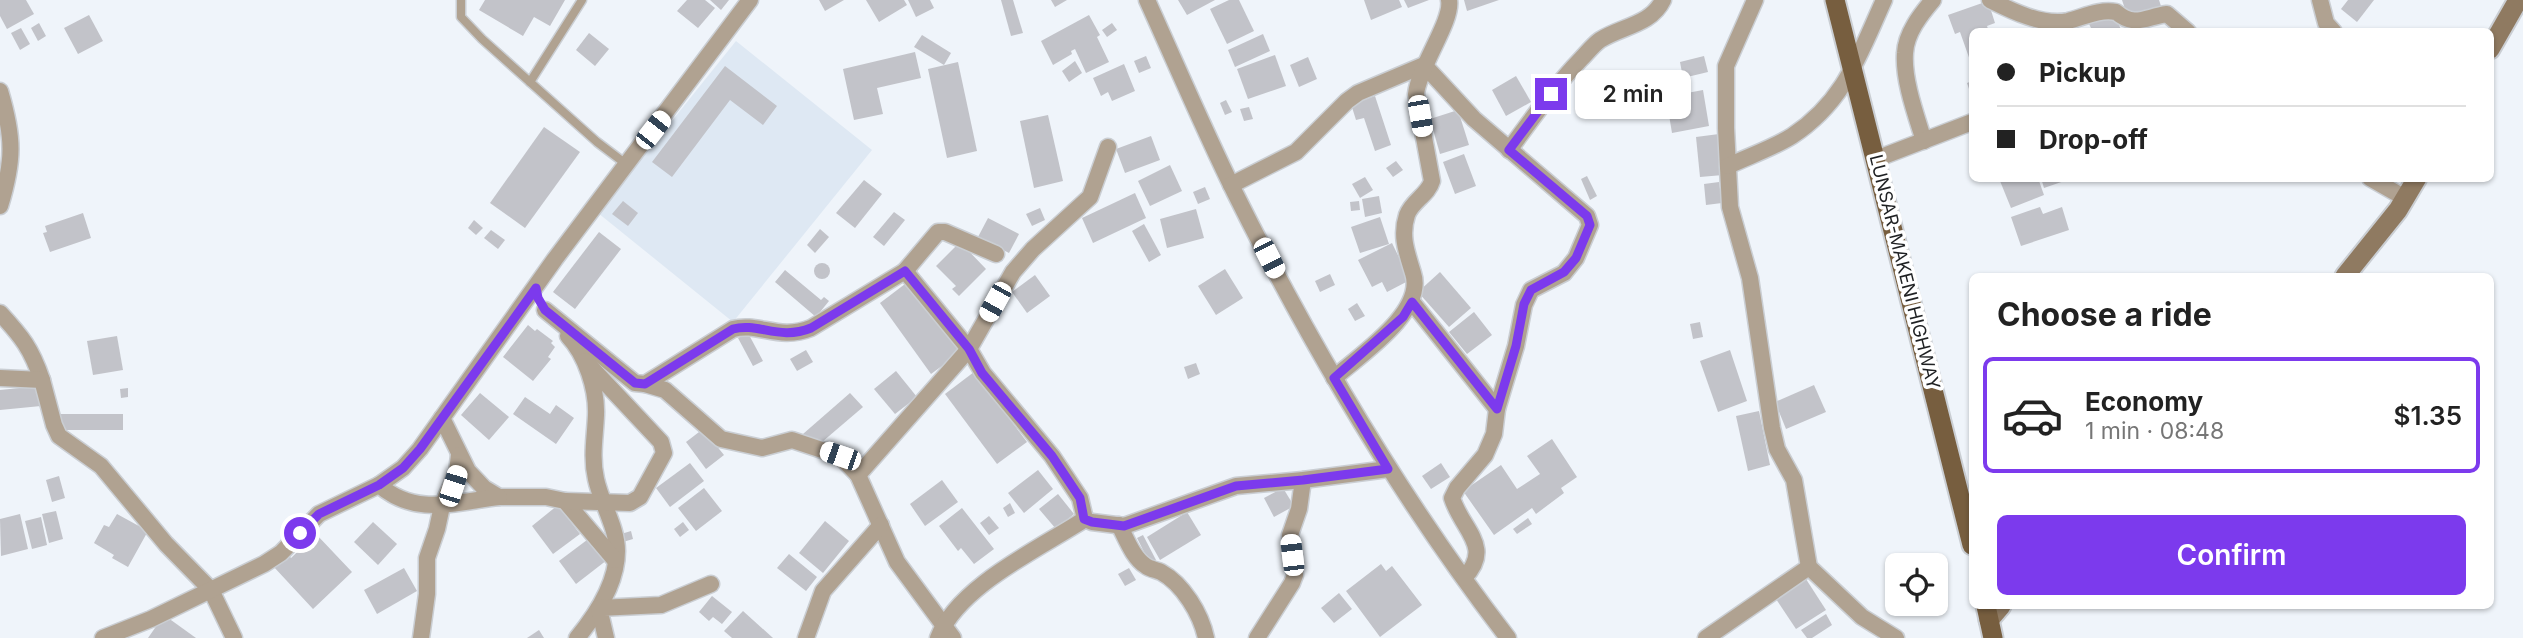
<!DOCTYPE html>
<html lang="en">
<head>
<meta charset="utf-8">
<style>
	body { margin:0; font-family:Inter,sans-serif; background:#f6f6f6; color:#222; height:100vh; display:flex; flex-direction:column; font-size:26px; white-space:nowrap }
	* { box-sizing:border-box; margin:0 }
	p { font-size:23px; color:#767676 }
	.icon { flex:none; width:38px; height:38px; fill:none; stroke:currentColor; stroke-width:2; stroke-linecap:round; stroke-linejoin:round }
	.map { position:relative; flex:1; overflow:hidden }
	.panel { position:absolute; left:1969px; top:273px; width:525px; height:336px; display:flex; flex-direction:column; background:#fff; border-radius:10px; box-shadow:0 2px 5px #0004 }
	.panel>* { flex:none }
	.top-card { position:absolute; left:1969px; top:28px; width:525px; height:154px; border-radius:10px; box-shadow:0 2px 5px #0004; display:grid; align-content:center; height:154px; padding:0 28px; background:#fff }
	.controls { position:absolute; left:1885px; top:553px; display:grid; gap:14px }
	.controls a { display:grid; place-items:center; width:63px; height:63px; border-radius:10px; background:#fff; box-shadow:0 2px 5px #0004; font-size:35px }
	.end { position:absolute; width:32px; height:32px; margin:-16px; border:9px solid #7c3aed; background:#fff; box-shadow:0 0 0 4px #fff }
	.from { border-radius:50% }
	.bubble { position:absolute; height:49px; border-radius:10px; background:#fff; box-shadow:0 2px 5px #0004; font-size:23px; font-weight:600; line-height:49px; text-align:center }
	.car { position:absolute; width:21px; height:42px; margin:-21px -10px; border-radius:9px; box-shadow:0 0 5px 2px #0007; background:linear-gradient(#fff 24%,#345 0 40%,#fff 0 76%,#345 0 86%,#fff 0) }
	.top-card b { display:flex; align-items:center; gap:24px; height:66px; font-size:26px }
	.top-card b+b { border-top:2px solid #e0e0e0 }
	.top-card i { width:18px; height:18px; background:#222 }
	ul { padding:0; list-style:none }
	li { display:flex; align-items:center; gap:21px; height:116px; margin:0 14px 10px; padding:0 14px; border:4px solid transparent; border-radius:10px }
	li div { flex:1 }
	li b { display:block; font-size:26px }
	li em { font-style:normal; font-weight:600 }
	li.active { border-color:#7c3aed }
	li>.icon { width:63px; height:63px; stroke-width:1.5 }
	h2 { padding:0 28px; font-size:32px; line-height:84px }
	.action { display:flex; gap:14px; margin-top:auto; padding:14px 28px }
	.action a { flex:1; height:80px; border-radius:10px; background:#7c3aed; color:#fff; font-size:28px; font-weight:600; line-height:80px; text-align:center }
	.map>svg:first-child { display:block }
	.built { fill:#dee8f3 }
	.building { fill:#c2c3c9 }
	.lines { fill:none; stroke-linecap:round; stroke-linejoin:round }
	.service-casing { stroke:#caced3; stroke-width:11 }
	.minor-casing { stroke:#caced3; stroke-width:19 }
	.secondary-casing { stroke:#caced3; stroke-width:23 }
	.primary-casing { stroke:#caced3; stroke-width:23 }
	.service { stroke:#b0a291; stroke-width:8 }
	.minor { stroke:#b0a291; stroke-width:16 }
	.secondary { stroke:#8f7a61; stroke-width:19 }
	.primary { stroke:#775e3f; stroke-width:19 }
	.route { stroke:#7c3aed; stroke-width:9 }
	.labels { text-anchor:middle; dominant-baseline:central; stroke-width:7; stroke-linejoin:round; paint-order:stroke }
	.street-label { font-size:18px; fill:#1f2123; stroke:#fff }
</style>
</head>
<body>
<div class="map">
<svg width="2523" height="638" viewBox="0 0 2523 638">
	<rect width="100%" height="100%" fill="#eff4fa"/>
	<!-- built -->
	<polygon class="built" points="736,41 872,150 733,322 598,213"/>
	<!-- building -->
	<g class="building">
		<polygon points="0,0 26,0 34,14 7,29 0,16"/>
		<polygon points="485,0 565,0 550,26 534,17 523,36 479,10"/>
		<polygon points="687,0 705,0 715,8 698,28 677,11"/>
		<polygon points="710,0 729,0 721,10"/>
		<polygon points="819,0 844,0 825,11"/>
		<polygon points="866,0 904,0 907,5 879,22"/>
		<polygon points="908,0 930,0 934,8 916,17"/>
		<polygon points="1001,0 1013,0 1023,33 1011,36"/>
		<polygon points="1051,0 1067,0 1055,7"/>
		<polygon points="1178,0 1215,0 1187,15"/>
		<polygon points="1229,0 1239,0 1254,31 1227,44 1210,9"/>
		<polygon points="1364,0 1399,0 1402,7 1371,20"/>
		<polygon points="1404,0 1429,0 1408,8"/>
		<polygon points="1464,0 1499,0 1467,11"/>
		<polygon points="2122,0 2159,0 2161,6 2128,18"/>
		<polygon points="2348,0 2374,0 2357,22 2341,9"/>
		<polygon points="1988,1 1995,23 1987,26 1989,32 1972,32 1972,66 1960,32 1955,34 1948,15"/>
		<polygon points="2114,13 2122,32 2093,32 2089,24"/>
		<polygon points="89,15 103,41 78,54 64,28"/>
		<polygon points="1089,15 1100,35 1097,37 1109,62 1086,73 1075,49 1071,51 1072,54 1053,65 1041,41"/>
		<polygon points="39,23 46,36 38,41 31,28"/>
		<polygon points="1112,23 1117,30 1107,37 1102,30"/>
		<polygon points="21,28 30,44 20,50 11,33"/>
		<polygon points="589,33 609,49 595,66 576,50"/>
		<polygon points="1263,34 1270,51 1235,67 1228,50"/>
		<polygon points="922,35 951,53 944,65 914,47"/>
		<polygon points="915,52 921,78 877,88 883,114 854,120 843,69"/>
		<polygon points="1275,55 1286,86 1248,99 1237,69"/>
		<polygon points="1146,56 1151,68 1139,73 1134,61"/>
		<polygon points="1704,56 1708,72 1683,78 1680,62"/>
		<polygon points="1308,57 1317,79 1299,87 1290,65"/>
		<polygon points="1075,61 1082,73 1069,82 1062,71"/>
		<polygon points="958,62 977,151 947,158 928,69"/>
		<polygon points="1124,64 1135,91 1112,101 1108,92 1101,96 1093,78"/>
		<polygon points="725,66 777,106 763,125 730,100 672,177 652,162"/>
		<polygon points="1516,76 1531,102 1506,116 1492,90"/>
		<polygon points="1972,81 1972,98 1967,83"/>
		<polygon points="1703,90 1709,126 1672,133 1666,97"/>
		<polygon points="1375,96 1391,145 1375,151 1364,118 1356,120 1351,104"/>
		<polygon points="1226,100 1232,112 1225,115 1220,103"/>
		<polygon points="1249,107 1253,119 1244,121 1240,109"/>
		<polygon points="1458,110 1469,145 1440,154 1430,119"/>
		<polygon points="1048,115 1063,181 1034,188 1020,121"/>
		<polygon points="544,127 580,152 525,228 490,203"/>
		<polygon points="1719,134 1723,175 1700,177 1696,137"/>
		<polygon points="1151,136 1160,160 1125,173 1116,149"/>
		<polygon points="1464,154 1476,186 1455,194 1443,162"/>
		<polygon points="1396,161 1403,170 1393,177 1386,168"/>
		<polygon points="1170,165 1182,191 1150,206 1138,181"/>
		<polygon points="1587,176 1597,196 1590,200 1581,179"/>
		<polygon points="1365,177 1373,190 1360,198 1352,184"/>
		<polygon points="2007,178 2038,178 2044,195 2011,208 2000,181"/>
		<polygon points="2041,178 2070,178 2070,179 2044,188"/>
		<polygon points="864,180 882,194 855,228 836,213"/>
		<polygon points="1719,182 1722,203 1706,205 1704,184"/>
		<polygon points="1205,187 1210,199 1198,204 1193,192"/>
		<polygon points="1135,193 1146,218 1093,243 1082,218"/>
		<polygon points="1379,196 1382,213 1365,217 1362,199"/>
		<polygon points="623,201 638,213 628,226 612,214"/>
		<polygon points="1359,201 1360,210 1351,211 1350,202"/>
		<polygon points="2040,207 2043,214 2062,207 2069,230 2021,246 2011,217"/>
		<polygon points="1040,208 1045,220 1032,226 1026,214"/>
		<polygon points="1196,209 1204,238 1167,248 1160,219"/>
		<polygon points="894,212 905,220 884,246 873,237"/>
		<polygon points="83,213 91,238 50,252 43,233 47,232 45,226"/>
		<polygon points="1380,217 1389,244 1360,253 1351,227"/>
		<polygon points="988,218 1019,234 1009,253 978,237"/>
		<polygon points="474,220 483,228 476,235 468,228"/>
		<polygon points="1144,224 1161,255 1149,262 1132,231"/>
		<polygon points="820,229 829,237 815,253 807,245"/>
		<polygon points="491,230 505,240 498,249 484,238"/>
		<polygon points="599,232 621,249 575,309 553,292"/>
		<polygon points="960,242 986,269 959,296 952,289 956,286 936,266"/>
		<polygon points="1392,243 1410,280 1387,292 1382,282 1372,287 1358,260"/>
		<circle cx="822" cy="271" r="8"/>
		<polygon points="1225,269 1243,298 1216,315 1198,286"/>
		<polygon points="785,270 821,300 824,297 829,301 816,317 775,282"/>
		<polygon points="1440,272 1471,308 1449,327 1418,292"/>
		<polygon points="1330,274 1335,285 1320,292 1315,281"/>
		<polygon points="1035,275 1050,296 1027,313 1012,292"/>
		<polygon points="909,281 961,352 931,374 880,303"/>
		<polygon points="1357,303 1365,316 1355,321 1348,309"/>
		<polygon points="1474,312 1492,335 1467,354 1449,332"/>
		<polygon points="1700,322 1703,337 1693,339 1690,324"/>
		<polygon points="528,325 535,331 537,329 553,341 551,343 555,347 548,357 551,359 533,381 503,357"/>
		<polygon points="748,333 763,361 753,366 738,338"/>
		<polygon points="117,336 123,370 93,375 87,341"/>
		<polygon points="806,350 813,362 797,371 790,359"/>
		<polygon points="1730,350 1747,401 1718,412 1700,361"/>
		<polygon points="1196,363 1200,374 1188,379 1184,367"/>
		<polygon points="896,371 917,397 895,414 874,389"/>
		<polygon points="974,372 1027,442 997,464 945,394"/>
		<polygon points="1814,385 1826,412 1786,429 1775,402"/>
		<polygon points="39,386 41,406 0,410 0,390"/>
		<polygon points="128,388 128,397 121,398 120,389"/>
		<polygon points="480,393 509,417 489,440 461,415"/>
		<polygon points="850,393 863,407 815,448 803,434"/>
		<polygon points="525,397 550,414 556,405 574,418 556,444 513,414"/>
		<polygon points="1759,411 1770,465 1748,471 1736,416"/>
		<rect x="61" y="414" width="62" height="16"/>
		<polygon points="703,429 724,455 706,469 686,442"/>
		<polygon points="1552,439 1577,477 1561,488 1564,493 1536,514 1532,508 1494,535 1463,491 1501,465 1517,489 1540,474 1527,456"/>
		<polygon points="690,463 704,481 670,507 656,488"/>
		<polygon points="1441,463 1450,477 1431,489 1422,476"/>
		<polygon points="1038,470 1053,489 1024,513 1008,493"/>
		<polygon points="59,476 65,498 52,502 46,480"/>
		<polygon points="942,480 958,502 925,526 910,504"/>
		<polygon points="704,488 722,511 696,531 678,508"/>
		<polygon points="1283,488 1294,506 1274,517 1264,498"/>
		<polygon points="1058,494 1074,514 1056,529 1039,509"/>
		<polygon points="1010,503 1015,513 1008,517 1003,508"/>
		<polygon points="558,505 580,534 553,554 532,526"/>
		<polygon points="962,508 994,549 974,564 961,548 958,551 939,526"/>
		<polygon points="56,511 63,539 49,543 42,514"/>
		<polygon points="1187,512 1201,535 1160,560 1147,537"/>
		<polygon points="20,514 28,549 1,556 0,519"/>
		<polygon points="117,514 148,531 128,567 112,558 114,555 94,543 104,525 109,527"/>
		<polygon points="989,516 999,528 989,535 980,523"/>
		<polygon points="41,517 47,545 32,549 25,521"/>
		<polygon points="1528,518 1532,524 1517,534 1513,529"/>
		<polygon points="825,521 849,541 823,573 799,553"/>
		<polygon points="373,522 397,544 378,565 354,542"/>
		<polygon points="683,522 689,530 680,537 674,529"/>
		<polygon points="631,531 633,539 623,542 621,534"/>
		<polygon points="316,534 352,572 313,609 273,566 287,553 291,558"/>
		<polygon points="1143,535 1156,560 1150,564 1137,538"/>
		<polygon points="591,537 607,560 576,584 559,561"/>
		<polygon points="789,554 817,577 806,591 777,568"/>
		<polygon points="1381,564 1386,571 1392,566 1422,605 1380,637 1346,591"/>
		<polygon points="404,568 417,591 377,614 364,590"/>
		<polygon points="1129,568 1136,580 1125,586 1118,574"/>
		<polygon points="1804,576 1826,610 1796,629 1774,596"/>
		<polygon points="1339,593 1352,609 1334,623 1321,608"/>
		<polygon points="712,596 732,612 722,624 713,617 709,621 699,612"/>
		<polygon points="743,611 773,638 732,638 724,631"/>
		<polygon points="1826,614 1832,625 1812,638 1807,638 1801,630"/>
		<polygon points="164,615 196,638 148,638"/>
		<polygon points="539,630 544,638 527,638"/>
	</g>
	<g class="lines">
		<defs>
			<g id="service">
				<polyline points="461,0 461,17 482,39 597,142 626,164"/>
				<polyline points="530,82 582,0"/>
			</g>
			<g id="minor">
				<path d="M1147 0C1176 64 1204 130 1235 193 1313 350 1401 499 1508 638"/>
				<polyline points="1755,0 1726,66 1726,128 1730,207 1750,278 1772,428 1777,449 1794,480 1809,567 1862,617 1896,638"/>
				<path d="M1990 0C2012 11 2042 26 2068 21 2084 17 2099 9 2116 12 2135 28 2145 17 2167 14L2188 32"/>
				<polyline points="2320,0 2326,23 2334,32"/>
				<path d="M0 91C14 138 14 160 0 206"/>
				<path d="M1924 141C1916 115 1903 80 1905 53 1906 33 1921 14 1933 0"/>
				<path d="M1509 150C1532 119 1554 87 1581 59 1587 53 1593 45 1600 40 1622 26 1651 25 1663 0"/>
				<polyline points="1876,159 1972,122"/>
				<path d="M1728 166C1749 156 1773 148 1792 136 1845 101 1859 55 1884 0"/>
				<polyline points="2370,178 2405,198"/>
				<path d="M1231 185 1296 152 1347 101 1358 93 1424 65 1474 119 1587 216 1590 225 1576 258 1564 273 1531 290 1524 305 1516 346 1497 409 1494 434 1485 455 1457 488 1452 498C1462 530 1494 547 1464 578"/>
				<polyline points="905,271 938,232 945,232 996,254"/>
				<polyline points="1412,302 1497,409"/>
				<path d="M545 310 635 383 645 384 733 329C758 322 779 341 811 328L905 271 969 349 983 373 1052 456 1080 498 1085 519 1092 522 1124 526 1236 486 1303 480 1388 469"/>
				<path d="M0 313C22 337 31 348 42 380"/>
				<path d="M568 336C586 355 597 389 596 415 595 438 591 457 596 479 601 503 617 527 617 551 617 583 596 615 577 638"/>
				<polyline points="0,378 42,380 54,425 59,436 101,466 166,544 211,590 234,638"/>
				<path d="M1334 378C1360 355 1426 312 1413 273 1407 253 1400 236 1407 215 1412 201 1428 195 1432 181L1416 94C1419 66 1453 21 1449 0"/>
				<polyline points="645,384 665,390 721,439 762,448 792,440 840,456 858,475 897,562 953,638"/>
				<polyline points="442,418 468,471 484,488 499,497 546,497 565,501 615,560"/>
				<polyline points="858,475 969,349 1013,272 1033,249 1090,197 1108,147"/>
				<path d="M379 485C416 517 455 502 499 497"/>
				<polyline points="565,501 630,503 640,497 664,453 661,442 585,361"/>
				<path d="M1119 525C1126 538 1133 558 1146 566 1150 569 1156 570 1161 572 1183 584 1201 614 1206 638"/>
				<polyline points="103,638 151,619 264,564 281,553 319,514 379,485 403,468 420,449 555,259 750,0"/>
				<polyline points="421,638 427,594 427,558 437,529 442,506 457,472 459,455"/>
				<polyline points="606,638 599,608 661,605 711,584"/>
				<polyline points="806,638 823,591 881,525"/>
				<path d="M938 638C958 586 1039 549 1085 519"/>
				<polyline points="1257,638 1292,583 1295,575 1290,535 1299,509 1303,480"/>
				<polyline points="1706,638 1809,567"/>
			</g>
			<g id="secondary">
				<polyline points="2490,49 2518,0"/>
				<polyline points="2345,276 2398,210 2417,178"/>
				<polyline points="1989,620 2001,606"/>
			</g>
			<g id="primary">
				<polyline points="1835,0 1972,545"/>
				<polyline points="1986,606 1993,638"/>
			</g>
		</defs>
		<!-- service casing -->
		<use href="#service" class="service-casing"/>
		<!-- minor casing -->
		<use href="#minor" class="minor-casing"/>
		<!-- secondary casing -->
		<use href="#secondary" class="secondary-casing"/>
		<!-- primary casing -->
		<use href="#primary" class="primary-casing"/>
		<!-- service -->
		<use href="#service" class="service"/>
		<!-- minor -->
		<use href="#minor" class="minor"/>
		<!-- secondary -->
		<use href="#secondary" class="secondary"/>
		<!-- primary -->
		<use href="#primary" class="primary"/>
	</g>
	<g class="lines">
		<!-- route -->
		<path class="route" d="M300 533 319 514 379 485 403 468 420 449 536 288 538 298 545 310 635 383 645 384 733 329C758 322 779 341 811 328L905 271 969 349 982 373 1052 456 1080 498 1084 519 1092 522 1124 526 1236 486 1303 480 1388 469 1334 378 1403 317 1412 302 1497 409 1516 346 1524 304 1531 290 1564 272 1576 258 1590 225 1587 216 1509 150 1551 94"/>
	</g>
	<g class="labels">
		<!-- street labels -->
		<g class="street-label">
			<text transform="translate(1905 272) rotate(76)">LUNSAR-MAKENI HIGHWAY</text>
		</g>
	</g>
</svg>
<div class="controls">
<a><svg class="icon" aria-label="locate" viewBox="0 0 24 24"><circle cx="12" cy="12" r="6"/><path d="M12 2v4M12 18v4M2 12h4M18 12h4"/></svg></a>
</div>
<i class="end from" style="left:300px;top:533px"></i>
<i class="end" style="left:1551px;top:94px"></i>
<div class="bubble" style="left:1575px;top:70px;width:116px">2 min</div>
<i class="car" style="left:1420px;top:116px;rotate:170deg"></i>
<i class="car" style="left:653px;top:130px;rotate:38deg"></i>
<i class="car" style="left:1269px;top:258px;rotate:153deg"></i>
<i class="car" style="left:995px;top:302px;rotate:209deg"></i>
<i class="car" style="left:840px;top:456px;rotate:289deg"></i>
<i class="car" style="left:453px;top:486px;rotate:18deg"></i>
<i class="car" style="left:1292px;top:555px;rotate:353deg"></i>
<div class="top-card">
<b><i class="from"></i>Pickup</b>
<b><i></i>Drop-off</b>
</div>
<section class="panel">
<h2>Choose a ride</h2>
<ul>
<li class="active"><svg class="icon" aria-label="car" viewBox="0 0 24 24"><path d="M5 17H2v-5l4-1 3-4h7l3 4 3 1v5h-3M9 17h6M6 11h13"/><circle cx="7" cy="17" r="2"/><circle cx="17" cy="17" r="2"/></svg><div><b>Economy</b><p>1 min · 08:48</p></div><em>$1.35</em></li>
</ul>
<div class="action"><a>Confirm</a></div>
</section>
</div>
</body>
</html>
